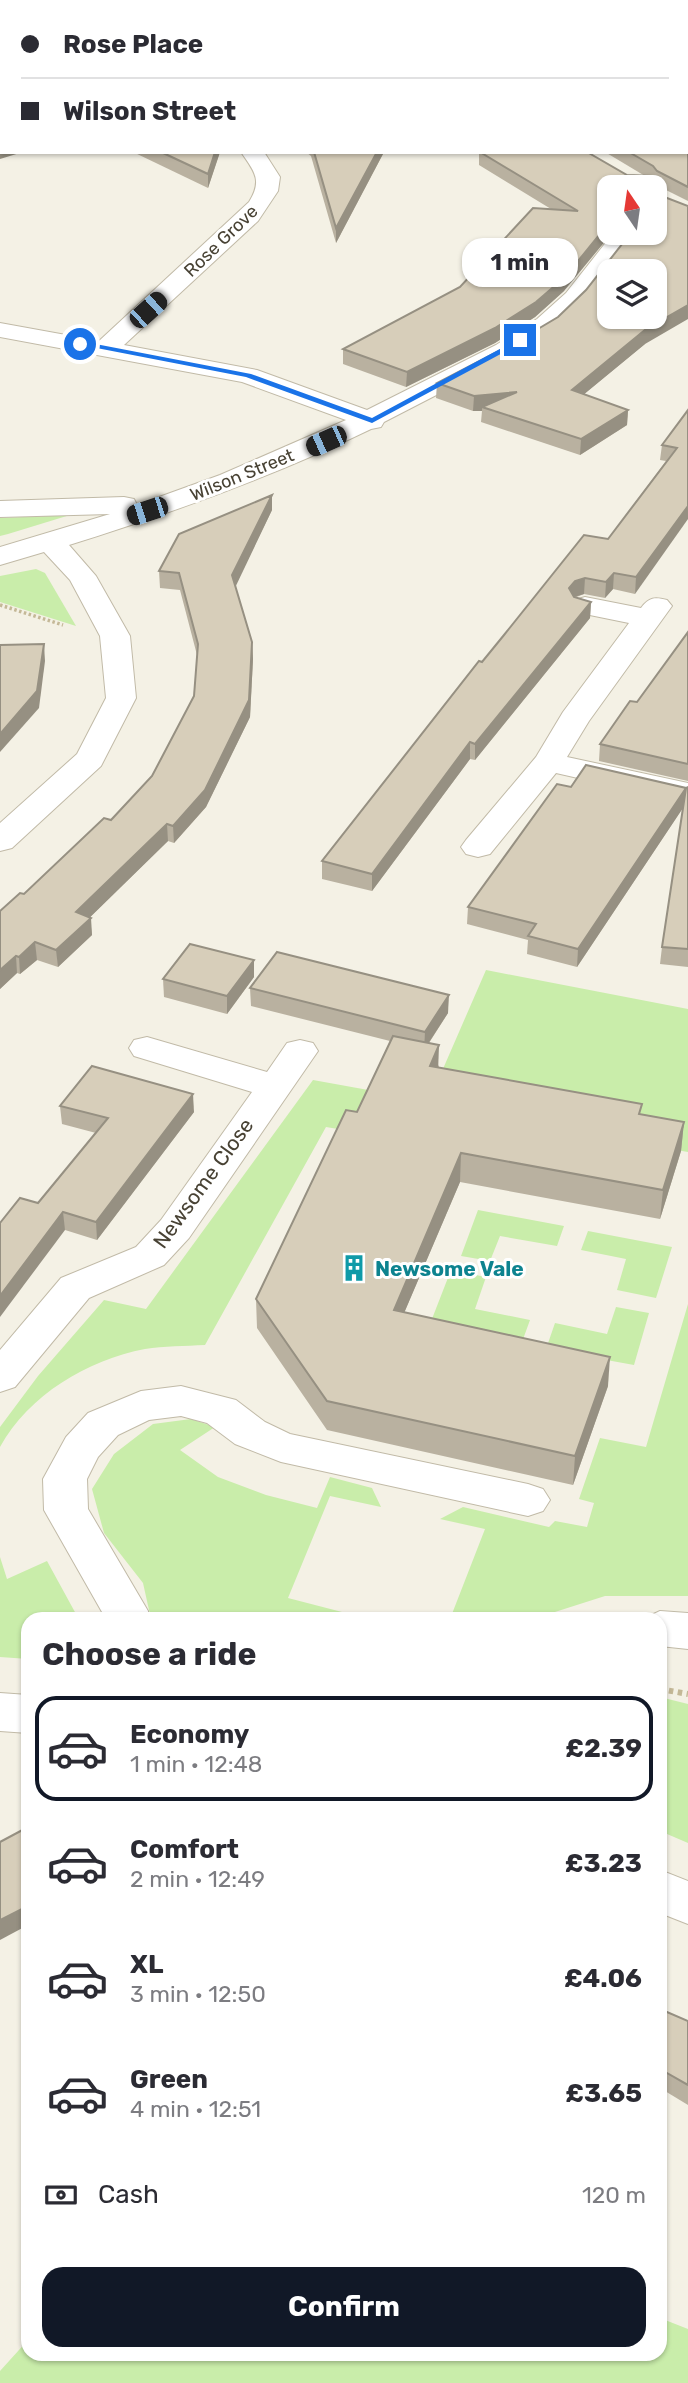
<!DOCTYPE html>
<html lang="en">
<head>
<meta charset="utf-8">
<style>
	body { margin:0; font-family:Rubik,sans-serif; background:#f7f7f7; color:#2b2b33; height:100vh; display:flex; flex-direction:column; font-size:26px; white-space:nowrap }
	* { box-sizing:border-box; margin:0 }
	p { font-size:23px; color:#7c7c81 }
	.icon { flex:none; width:38px; height:38px; fill:none; stroke:currentColor; stroke-width:2; stroke-linecap:round; stroke-linejoin:round }
	.map { position:relative; flex:1; overflow:hidden }
	.sheet { position:absolute; left:21px; top:1612px; width:646px; height:749px; display:flex; flex-direction:column; background:#fff; border-radius:21px; box-shadow:0 2px 5px #0004 }
	.sheet>* { flex:none }
	.guide { position:absolute; left:0px; top:0px; width:690px; height:154px; box-shadow:0 2px 5px #0004; display:grid; align-content:center; height:154px; padding:0 21px; background:#fff }
	.needle { width:46px; rotate:347deg }
	.fabs { position:absolute; left:597px; top:175px; display:grid; gap:14px }
	.fabs a { display:grid; place-items:center; width:70px; height:70px; border-radius:14px; background:#fff; box-shadow:0 2px 5px #0004; font-size:35px }
	.end { position:absolute; width:32px; height:32px; margin:-16px; border:9px solid #1a73e8; background:#fff; box-shadow:0 0 0 4px #fff }
	.from { border-radius:50% }
	.bubble { position:absolute; height:49px; border-radius:21px; background:#fff; box-shadow:0 2px 5px #0004; font-size:23px; font-weight:700; line-height:49px; text-align:center }
	.car { position:absolute; width:21px; height:42px; margin:-21px -10px; border-radius:9px; box-shadow:0 0 5px 2px #0007; background:linear-gradient(#222 24%,#8ab4d8 0 40%,#222 0 76%,#8ab4d8 0 86%,#222 0) }
	.guide b { display:flex; align-items:center; gap:24px; height:66px; font-size:26px }
	.guide b+b { border-top:2px solid #e1e1e2 }
	.guide i { width:18px; height:18px; background:#2b2b33 }
	ul { padding:0; list-style:none }
	li { display:flex; align-items:center; gap:21px; height:105px; margin:0 14px 10px; padding:0 7px; border:4px solid transparent; border-radius:21px }
	li div { flex:1 }
	li b { display:block; font-size:26px }
	li em { font-style:normal; font-weight:700 }
	li.active { border-color:#111827 }
	li>.icon { width:63px; height:63px; stroke-width:1.5 }
	h2 { padding:0 21px; font-size:32px; line-height:84px }
	.pay { display:flex; align-items:center; gap:18px; height:77px; padding:0 21px; font-size:26px }
	.pay p { margin-inline-start:auto }
	.primary-button { display:flex; gap:14px; margin-top:auto; padding:14px 21px }
	.primary-button a { flex:1; height:80px; border-radius:21px; background:#111827; color:#fff; font-size:28px; font-weight:700; line-height:80px; text-align:center }
	.map>svg:first-child { display:block }
	.green { fill:#c9edaa }
	.lines { fill:none; stroke-linecap:round; stroke-linejoin:round }
	.minor-casing { stroke:#c1baa7; stroke-width:2 }
	.major-casing { stroke:#efcf59; stroke-width:2 }
	.path-far1 { stroke:#c4b897; stroke-width:3.5; stroke-dasharray:2.5 2.5; stroke-linecap:butt }
	.path { stroke:#c4b897; stroke-width:6; stroke-dasharray:4.5 4.5; stroke-linecap:butt }
	.minor { fill:#fff; fill-rule:evenodd }
	.major { fill:#ffea94; fill-rule:evenodd }
	.wall { fill:#b9b1a0 }
	.shaded-wall { fill:#969082 }
	.building { fill:#d7ceba; stroke:#969082; stroke-width:2; fill-rule:evenodd }
	.route { fill:#1a73e8 }
	.labels { text-anchor:middle; dominant-baseline:central; stroke-width:6; stroke-linejoin:round; paint-order:stroke }
	.far-street-label { font-size:18px; fill:#484234; stroke:#fff }
	.street-label { font-size:21px; fill:#484234; stroke:#fff }
	.culture-label { font-size:21px; font-weight:bold; fill:#0d838f; stroke:#fff; text-anchor:start }
</style>
</head>
<body>
<div class="map">
<svg width="688" height="2383" viewBox="0 0 688 2383">
	<rect width="100%" height="100%" fill="#f4f1e5"/>
	<!-- green -->
	<g class="green">
		<polygon points="70,515 8,534 0,536 0,518"/>
		<polygon points="36,569 45,573 76,626 0,602 0,576"/>
		<path d="M486 970 688 1009V1152L636 1143 409 1141 326 1127 205 1345C185 1346 164 1346 145 1349 87 1360 29 1395 0 1447V1427L38 1376 104 1300 146 1309 313 1080 429 1101Z"/>
		<polygon points="478,1210 564,1226 557,1246 500,1236 490,1261 461,1256"/>
		<polygon points="588,1231 672,1247 656,1298 617,1290 626,1259 581,1250"/>
		<polygon points="451,1270 486,1277 475,1309 530,1320 522,1342 430,1324"/>
		<polygon points="688,1304 688,1596 605,1596 533,1619 450,1619 485,1529 440,1519 463,1507 549,1527 555,1521 587,1527 594,1503 579,1499 600,1438 646,1447"/>
		<polygon points="616,1307 649,1313 634,1365 546,1349 555,1323 607,1334"/>
		<polygon points="191,1419 215,1427 180,1450 218,1477 266,1495 317,1508 330,1477 372,1488 381,1507 330,1496 288,1598 369,1619 151,1619 143,1583 104,1533 92,1489 114,1454 153,1424"/>
		<polygon points="0,1557 7,1579 47,1561 76,1614 77,1619 28,1619 28,1659 0,1657"/>
		<polygon points="660,1697 688,1704 688,1843 660,1831"/>
		<polygon points="660,2318 688,2329 688,2383 0,2383 0,2371 28,2340 28,2354 660,2354"/>
	</g>
	<g class="lines">
		<defs>
			<g id="minor">
				<polygon points="329,0 350,0 352,2 330,2"/>
				<path d="M241 152H264L280 177 278 191 258 221 124 345 257 370 367 410 496 345 537 319 566 293 611 236 615 233H642L627 246 583 303 555 330 514 355 384 422 381 427 371 429C274 476 172 513 69 545L96 576 130 636 136 698 101 766 12 848 0 851V823L77 754 106 698 100 636 70 580 44 552 0 565V547L110 514 0 517V501L124 497 134 499 137 505 220 475 346 420 242 382 0 337V323L99 341 249 202C263 180 254 171 241 152Z"/>
				<path d="M585 597 641 608C649 597 655 597 667 600L672 606 589 721 567 757 688 783V803L556 773 490 854 478 857 466 854 461 847 466 840 536 757 563 712 629 623 575 612 570 606 575 600Z"/>
				<polygon points="147,1037 267,1072 287,1043 300,1040 313,1043 318,1051 189,1238 164,1265 89,1298 15,1387 0,1392 0,1350 61,1278 136,1247 161,1220 252,1092 134,1056 129,1048 134,1040"/>
				<polygon points="181,1386 236,1400 265,1422 290,1434 528,1484 543,1489 550,1500 543,1511 528,1516 281,1462 235,1444 207,1423 181,1416 149,1420 118,1435 98,1457 87,1479 88,1509 148,1611 148,1619 102,1619 102,1612 44,1510 43,1479 66,1437 88,1413 141,1391"/>
				<polygon points="660,1611 688,1613 688,1649 660,1646 660,1619 643,1619"/>
				<polygon points="0,1693 28,1695 28,1733 0,1731"/>
				<polygon points="660,1870 688,1881 688,1924 660,1913"/>
			</g>
			<g id="major">
				<polygon points="431,0 451,0 452,1 432,2"/>
				<polygon points="567,0 589,0 591,2 568,2"/>
			</g>
		</defs>
		<!-- minor casing -->
		<use href="#minor" class="minor-casing"/>
		<!-- major casing -->
		<use href="#major" class="major-casing"/>
		<!-- path-far1 -->
		<polyline class="path-far1" points="0,605 63,625"/>
		<!-- path -->
		<polyline class="path" points="660,1689 688,1694"/>
		<!-- minor -->
		<use href="#minor" class="minor"/>
		<!-- major -->
		<use href="#major" class="major"/>
	</g>
	<!-- wall -->
	<g class="wall">
		<polygon points="0,0 2,2 2,30 0,30"/>
		<polygon points="688,106 688,201 656,185 653,180 609,187 564,291 535,317 495,343 406,387 343,364 343,349 460,287 551,209 479,165 479,152 587,152 627,175 645,176 605,152 688,152"/>
		<polygon points="133,152 220,152 208,188"/>
		<polygon points="306,152 384,152 336,243 311,156"/>
		<polygon points="558,317 645,344 584,394 628,410 627,425 580,455 481,422 482,411 473,411 436,398 437,383 516,342"/>
		<polygon points="688,410 635,594 613,589 605,598 584,594 574,598 591,602 590,618 475,760 470,759 372,891 322,879 322,861 482,662 608,539 666,461 660,460 662,445"/>
		<polygon points="272,495 272,510 235,586 252,642 253,659 250,717 206,807 174,843 168,841 90,917 92,935 58,967 37,960 20,974 17,973 0,989 0,911 24,894 111,820 152,776 194,696 197,655 180,590 160,588 159,571"/>
		<polygon points="688,632 688,781 599,761 600,744 637,702"/>
		<polygon points="571,787 688,787 688,967 660,964 662,947 684,806 577,967 527,954 528,940 467,924 468,907"/>
		<polygon points="254,977 227,1014 164,997 163,979"/>
		<polygon points="250,988 448,1013 429,1043 439,1067 641,1115 684,1122 681,1151 660,1219 460,1182 404,1313 608,1386 573,1485 327,1430 257,1328 256,1299 357,1112 390,1041 251,1006"/>
		<polygon points="60,1106 194,1112 97,1240 65,1230 38,1203 96,1133 62,1124"/>
		<polygon points="660,2009 688,2021 688,2105 660,2088"/>
	</g>
	<!-- shaded-wall -->
	<g class="shaded-wall">
		<polygon points="2,96 2,110 0,110 0,97"/>
		<polygon points="2,144 2,152 23,152 0,159 0,145"/>
		<polygon points="215,152 220,152 208,188 208,174"/>
		<polygon points="377,152 384,152 336,243 336,228"/>
		<polygon points="609,223 609,233 612,233 564,291 535,317 495,343 406,387 407,372"/>
		<polygon points="688,305 688,319 645,344 571,405 572,390 646,329"/>
		<polygon points="517,392 482,407 482,411 473,411 474,396"/>
		<polygon points="628,410 627,425 580,455 581,439"/>
		<polygon points="272,495 272,510 233,592 232,575"/>
		<polygon points="688,506 688,519 635,594 636,577"/>
		<polygon points="614,573 613,589 605,598 606,582"/>
		<polygon points="585,578 584,594 574,597 569,588 575,581"/>
		<polygon points="591,602 590,618 475,760 475,744"/>
		<polygon points="252,642 253,659 250,717 206,807 174,843 173,826"/>
		<polygon points="44,644 45,661 39,708 0,752 0,734"/>
		<polygon points="470,742 470,759 372,891 372,874"/>
		<polygon points="686,788 685,805 577,967 578,949"/>
		<polygon points="167,824 168,841 77,930 76,912"/>
		<polygon points="91,918 92,935 58,967 56,950"/>
		<polygon points="35,942 37,960 20,974 19,957"/>
		<polygon points="16,956 17,973 0,989 0,970"/>
		<polygon points="254,960 254,977 227,1014 227,996"/>
		<polygon points="449,995 448,1013 424,1050 425,1032"/>
		<polygon points="439,1045 438,1073 430,1066"/>
		<polygon points="193,1094 194,1112 97,1240 96,1222"/>
		<polygon points="684,1122 681,1151 660,1219 663,1190"/>
		<polygon points="461,1153 460,1182 393,1339 394,1310"/>
		<polygon points="63,1212 65,1230 0,1317 0,1296"/>
		<polygon points="610,1357 608,1386 573,1485 575,1456"/>
		<polygon points="28,1906 28,1925 0,1940 0,1920"/>
	</g>
	<!-- building -->
	<g class="building">
		<polygon points="0,0 318,0 321,2 2,2 2,17 0,17"/>
		<polygon points="2,71 2,96 0,97 0,72"/>
		<polygon points="688,106 688,187 657,171 653,166 629,152 688,152"/>
		<polygon points="2,111 2,144 0,145 0,112"/>
		<polygon points="161,152 215,152 208,174"/>
		<polygon points="314,152 377,152 336,228"/>
		<polygon points="480,152 587,152 627,175 652,176 653,187 609,187 609,223 565,277 536,302 495,328 407,372 343,349 460,287 533,208 578,211"/>
		<path d="M654 193 688 206V305L646 329 572 390 628 410 581 439 482 407 517 392 474 396 437 383 516 342 558 317 586 290 630 234 654 233ZM609 271H654V317H609Z"/>
		<polygon points="688,410 688,506 636,577 614,573 606,582 585,578 575,581 569,588 574,597 591,602 475,744 470,742 372,874 322,861 479,661 482,662 504,635 584,535 608,539 677,448 662,445"/>
		<polygon points="272,495 232,575 252,642 249,700 205,790 173,826 167,824 76,912 91,918 56,950 35,942 19,957 16,956 0,970 0,911 20,893 24,894 104,818 111,820 152,776 194,696 198,644 179,573 159,571 179,534"/>
		<polygon points="688,632 688,764 600,744 630,701 637,702"/>
		<polygon points="44,644 37,691 0,734 0,645"/>
		<polygon points="586,765 686,788 578,949 528,936 536,924 468,907 557,784 571,787"/>
		<polygon points="688,787 688,949 662,947 686,788"/>
		<polygon points="190,944 254,960 227,996 163,979"/>
		<polygon points="277,952 449,995 425,1032 250,988"/>
		<polygon points="393,1036 439,1045 430,1066 642,1104 639,1114 684,1122 663,1190 461,1153 394,1310 610,1357 575,1456 327,1401 256,1299 346,1110 357,1112"/>
		<polygon points="92,1066 193,1094 96,1222 63,1212 0,1296 0,1223 20,1198 38,1203 108,1118 60,1106"/>
		<polygon points="28,1827 28,1906 0,1920 0,1842"/>
		<polygon points="660,2009 688,2021 688,2085 660,2069"/>
	</g>
	<!-- route -->
	<polygon class="route" points="520,338 523,342 372,423 246,377 76,344 80,341 251,374 372,418"/>
	<!-- icons -->
	<defs>
		<symbol id="building-bare" viewBox="-9 -9 18 18"><path d="M-4-6H4V6H1V3H-1V6H-4ZM-2.5-4.3h1.7v1.8h-1.7ZM.8-4.3h1.7v1.8H.8ZM-2.5-1h1.7V.8h-1.7ZM.8-1h1.7V.8H.8Z" fill="#0f9aa8" stroke="#fff" stroke-width="2.5" paint-order="stroke"/></symbol>
	</defs>
	<g fill-rule="evenodd">
		<use href="#building-bare" x="335" y="1249" width="38" height="38"/>
	</g>
	<g class="labels">
		<!-- far-street labels -->
		<g class="far-street-label">
			<text transform="translate(221 241) rotate(-44)">Rose Grove</text>
			<text transform="translate(242 475) rotate(-22)">Wilson Street</text>
		</g>
		<!-- street labels -->
		<g class="street-label">
			<text transform="translate(203 1183) rotate(-54)">Newsome Close</text>
		</g>
		<!-- culture labels -->
		<g class="culture-label">
			<text x="375" y="1268">Newsome Vale</text>
		</g>
	</g>
</svg>
<div class="fabs">
<a><svg class="needle" viewBox="-14 -14 28 28"><path d="M0-13l5 13h-10z" fill="#e53935"/><path d="M0 13l5-13h-10z" fill="#7c7c81"/></svg></a>
<a><svg class="icon" aria-label="layers" viewBox="0 0 24 24"><path d="M12 4l9 5-9 5-9-5zM3 14l9 5 9-5"/></svg></a>
</div>
<i class="end from" style="left:80px;top:344px"></i>
<i class="end" style="left:520px;top:340px"></i>
<div class="bubble" style="left:462px;top:238px;width:116px">1 min</div>
<i class="car" style="left:148px;top:310px;rotate:48deg"></i>
<i class="car" style="left:326px;top:441px;rotate:246deg"></i>
<i class="car" style="left:147px;top:511px;rotate:252deg"></i>
<div class="guide">
<b><i class="from"></i>Rose Place</b>
<b><i></i>Wilson Street</b>
</div>
<section class="sheet">
<h2>Choose a ride</h2>
<ul>
<li class="active"><svg class="icon" aria-label="car" viewBox="0 0 24 24"><path d="M5 17H2v-5l4-1 3-4h7l3 4 3 1v5h-3M9 17h6M6 11h13"/><circle cx="7" cy="17" r="2"/><circle cx="17" cy="17" r="2"/></svg><div><b>Economy</b><p>1 min · 12:48</p></div><em>£2.39</em></li>
<li><svg class="icon" aria-label="car" viewBox="0 0 24 24"><path d="M5 17H2v-5l4-1 3-4h7l3 4 3 1v5h-3M9 17h6M6 11h13"/><circle cx="7" cy="17" r="2"/><circle cx="17" cy="17" r="2"/></svg><div><b>Comfort</b><p>2 min · 12:49</p></div><em>£3.23</em></li>
<li><svg class="icon" aria-label="car" viewBox="0 0 24 24"><path d="M5 17H2v-5l4-1 3-4h7l3 4 3 1v5h-3M9 17h6M6 11h13"/><circle cx="7" cy="17" r="2"/><circle cx="17" cy="17" r="2"/></svg><div><b>XL</b><p>3 min · 12:50</p></div><em>£4.06</em></li>
<li><svg class="icon" aria-label="car" viewBox="0 0 24 24"><path d="M5 17H2v-5l4-1 3-4h7l3 4 3 1v5h-3M9 17h6M6 11h13"/><circle cx="7" cy="17" r="2"/><circle cx="17" cy="17" r="2"/></svg><div><b>Green</b><p>4 min · 12:51</p></div><em>£3.65</em></li>
</ul>
<div class="pay"><svg class="icon" aria-label="cash" viewBox="0 0 24 24"><path d="M3 7h18v10H3z"/><circle cx="12" cy="12" r="2"/></svg>Cash<p>120 m</p></div>
<div class="primary-button"><a>Confirm</a></div>
</section>
</div>
</body>
</html>
